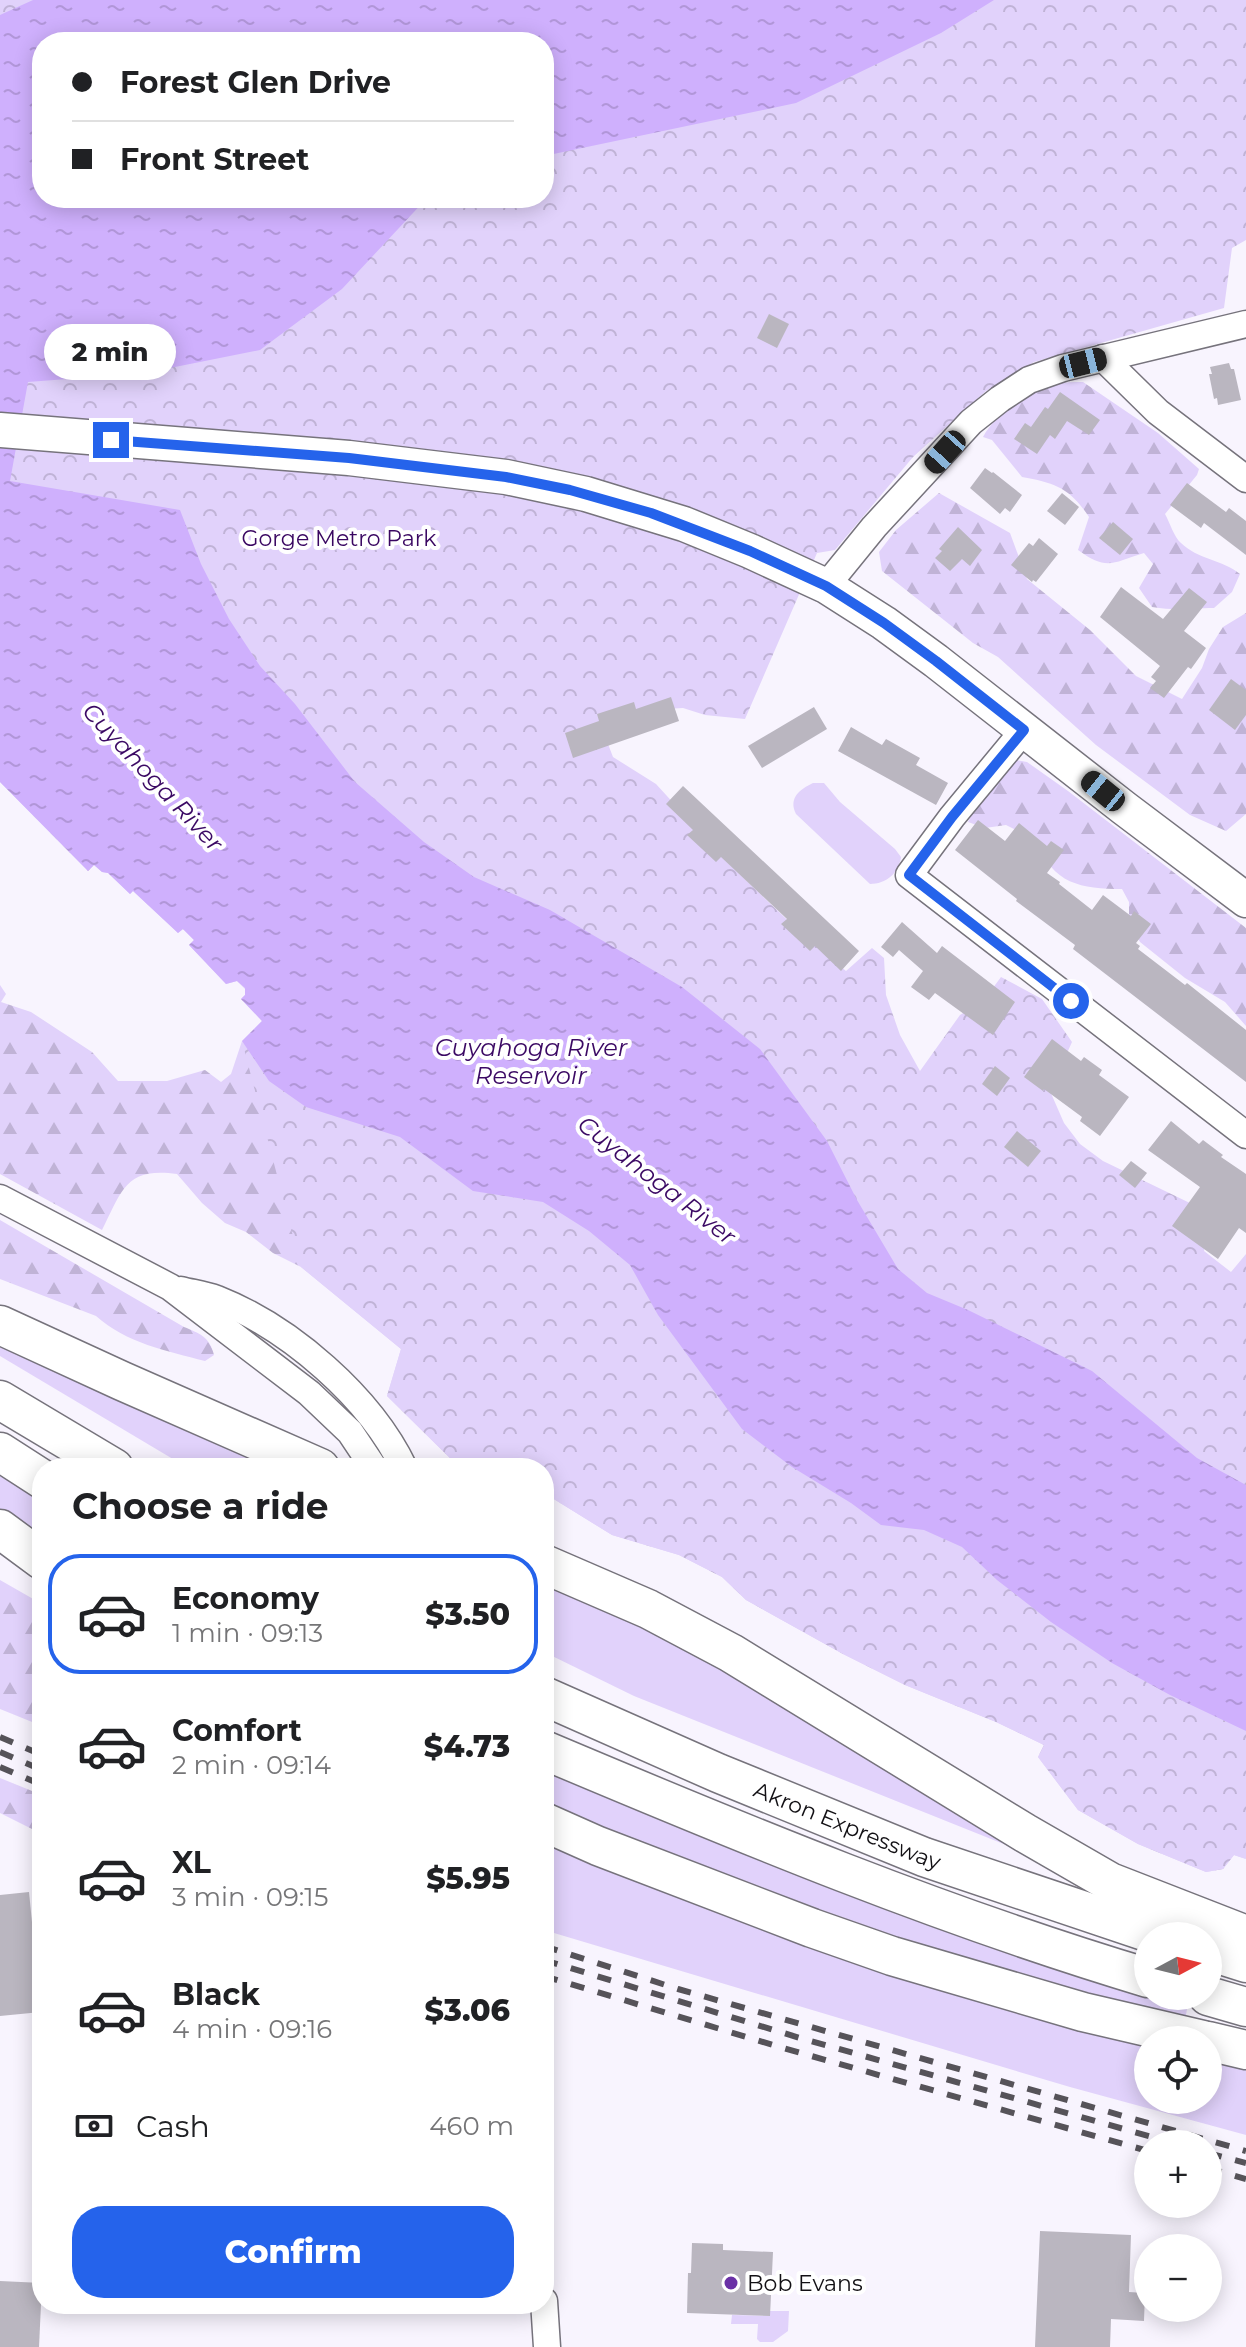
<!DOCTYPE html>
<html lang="en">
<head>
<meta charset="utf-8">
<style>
	body { margin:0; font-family:Montserrat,sans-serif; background:#f6f6f6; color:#202124; height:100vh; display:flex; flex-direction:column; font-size:30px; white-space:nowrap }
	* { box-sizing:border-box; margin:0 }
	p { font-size:26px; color:#757577 }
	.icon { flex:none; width:44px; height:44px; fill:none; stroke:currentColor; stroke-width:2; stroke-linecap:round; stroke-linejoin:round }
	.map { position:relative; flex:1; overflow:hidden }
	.sheet { position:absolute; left:32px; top:1458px; width:522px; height:856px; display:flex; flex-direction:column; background:#fff; border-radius:32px; box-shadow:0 4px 20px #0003 }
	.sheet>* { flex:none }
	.banner { position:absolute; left:32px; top:32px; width:522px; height:176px; border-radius:32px; box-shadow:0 4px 20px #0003; display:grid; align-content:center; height:176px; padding:0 40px; background:#fff }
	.needle { width:52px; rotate:83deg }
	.tools { position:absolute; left:1134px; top:1922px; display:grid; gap:16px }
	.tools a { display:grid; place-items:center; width:88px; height:88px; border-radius:50%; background:#fff; box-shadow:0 4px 20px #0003; font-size:40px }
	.end { position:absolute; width:36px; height:36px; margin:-18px; border:10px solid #2563eb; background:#fff; box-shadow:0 0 0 4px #fff }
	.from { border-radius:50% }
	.bubble { position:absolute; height:56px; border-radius:28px; background:#fff; box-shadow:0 4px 20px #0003; font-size:26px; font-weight:800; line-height:56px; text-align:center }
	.car { position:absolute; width:24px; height:48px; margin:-24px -12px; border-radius:10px; box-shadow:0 0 6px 2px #0007; background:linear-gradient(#222 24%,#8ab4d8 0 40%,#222 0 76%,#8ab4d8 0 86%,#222 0) }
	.banner b { display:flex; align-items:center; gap:28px; height:76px; font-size:30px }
	.banner b+b { border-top:2px solid #e0e0e0 }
	.banner i { width:20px; height:20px; background:#202124 }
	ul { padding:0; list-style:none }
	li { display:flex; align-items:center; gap:24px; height:120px; margin:0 16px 12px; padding:0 24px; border:4px solid transparent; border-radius:32px }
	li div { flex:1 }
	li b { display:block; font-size:30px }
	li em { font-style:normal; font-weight:800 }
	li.current { border-color:#2563eb }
	li>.icon { width:72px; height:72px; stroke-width:1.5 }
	h2 { padding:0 40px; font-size:36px; line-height:96px }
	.pay { display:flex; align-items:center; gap:20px; height:88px; padding:0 40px; font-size:30px }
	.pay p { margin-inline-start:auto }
	.primary-button { display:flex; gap:16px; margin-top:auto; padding:16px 40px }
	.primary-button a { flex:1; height:92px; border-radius:32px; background:#2563eb; color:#fff; font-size:32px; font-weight:800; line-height:92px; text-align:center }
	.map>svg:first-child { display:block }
	.green { fill:#e1d2fb }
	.forest { fill:url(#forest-firs) }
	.park { fill:url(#park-crowns); fill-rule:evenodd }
	.water { fill:url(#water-ripples) }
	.building { fill:#bab6c0 }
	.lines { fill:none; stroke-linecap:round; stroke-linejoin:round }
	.minor-casing { stroke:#76737c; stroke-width:29 }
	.major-casing { stroke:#76737c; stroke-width:37 }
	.highway-casing { stroke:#76737c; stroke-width:41 }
	.minor { stroke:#fff; stroke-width:26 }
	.major { stroke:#fff; stroke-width:34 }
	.highway { stroke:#fff; stroke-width:38 }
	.rail { stroke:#565359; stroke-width:6; stroke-dasharray:14 14; stroke-linecap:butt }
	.route { stroke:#2563eb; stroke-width:10 }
	.poi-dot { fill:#6a30a6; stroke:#fff; stroke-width:3 }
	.labels { text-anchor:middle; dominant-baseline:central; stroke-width:8; stroke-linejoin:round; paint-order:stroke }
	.park-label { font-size:22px; fill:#390661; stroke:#fff }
	.street-label { font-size:22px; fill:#121014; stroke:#fff }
	.poi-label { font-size:22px; fill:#121014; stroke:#fff; text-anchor:start }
	.water-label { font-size:24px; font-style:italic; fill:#3b0964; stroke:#fff }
</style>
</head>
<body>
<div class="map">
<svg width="1246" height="2347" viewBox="0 0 1246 2347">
	<defs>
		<pattern id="forest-firs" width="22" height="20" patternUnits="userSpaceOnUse" patternTransform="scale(2)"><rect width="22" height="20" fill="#e1d2fb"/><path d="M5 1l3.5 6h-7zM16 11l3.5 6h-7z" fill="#c0b3d6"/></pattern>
		<pattern id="park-crowns" width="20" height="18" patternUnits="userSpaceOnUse" patternTransform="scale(2)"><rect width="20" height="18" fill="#e1d2fb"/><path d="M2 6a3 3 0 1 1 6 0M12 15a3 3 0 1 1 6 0" fill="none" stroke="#c0b3d6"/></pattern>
		<pattern id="water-ripples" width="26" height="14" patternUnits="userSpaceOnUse" patternTransform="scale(2)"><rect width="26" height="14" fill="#cfb0fd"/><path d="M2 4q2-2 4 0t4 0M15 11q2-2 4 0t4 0" fill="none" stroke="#b196d8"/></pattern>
	</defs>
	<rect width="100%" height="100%" fill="#f8f4fe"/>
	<!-- green -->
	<g class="green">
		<path d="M813 783H824L840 802 895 849 901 857C899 873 886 884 870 884L796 814C788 798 800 789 813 783Z"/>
		<polygon points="0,1334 290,1468 188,1468 0,1356"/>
		<polygon points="0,1476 42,1501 42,1547 0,1512"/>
		<polygon points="544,1577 656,1623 1016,1849 634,1696 544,1652"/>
		<polygon points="544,1765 974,1939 1187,2009 1185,2021 995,1971 737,1884 544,1807"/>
		<polygon points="544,1840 1148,2040 1148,2100 1208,2100 1208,2048 1246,2057 1246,2135 1070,2087 544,1930"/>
		<polygon points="770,2311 789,2311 788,2331 773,2342 760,2342 757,2339 758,2324 731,2324 732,2315 770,2316"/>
	</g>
	<!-- forest -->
	<g class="forest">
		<path d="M1083 382 1158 433 1199 469 1197 475 1165 514C1170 523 1174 537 1181 543 1197 559 1223 560 1240 574L1232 592 1214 608C1190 608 1177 611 1152 607L1139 588 1153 564 1144 553C1112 563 1107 571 1078 550L1089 517C1070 488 1055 483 1022 477L992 440 983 437C996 412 1030 392 1057 384 1065 382 1074 382 1083 382Z"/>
		<polygon points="939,493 1010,533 1027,579 1090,630 1136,676 1182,699 1202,668 1209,649 1223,627 1246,613 1246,814 1226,831 1190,815 1096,745 998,657 973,643 882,571 879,552 896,530"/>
		<path d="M1016 760 1027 762 1068 791 1246 928V1026L1225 1002 1185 978 1140 942 1129 922V902L1122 889C1082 889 1051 884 1038 841L1006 825 985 828 968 822 977 804Z"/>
		<path d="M0 985 6 994 1 1002 31 1012 92 1052 118 1081H167L205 1070 221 1082 231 1074 242 1041 269 1081 1246 1859 1234 1855 1223 1869 1206 1872 1138 1844 1078 1810 1038 1757 1044 1745 996 1722 905 1685 843 1654 746 1600 722 1577 679 1555 612 1535 544 1493V1468L459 1467 387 1396 401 1349 301 1267 273 1253 246 1232 225 1223 202 1203 177 1174C125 1167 122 1191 102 1230L0 1174Z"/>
		<path d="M0 1220 184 1327C199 1333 210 1337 214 1355L205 1361C167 1351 126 1343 96 1316L0 1279Z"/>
		<polygon points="0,1580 42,1604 42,1726 0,1709"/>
		<polygon points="0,1778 42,1795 42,1834 0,1813"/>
	</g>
	<!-- park -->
	<path class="park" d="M0 0H1246V240L1232 248 1224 308 1034 362 986 391 913 457 835 550 817 553 745 719 705 715 683 708 666 709 608 744 613 757 656 784 731 866 801 933 846 971 872 948 884 958 886 995 900 1035 920 1071 960 1015 984 1000 1001 977 1042 999 1072 1042 1050 1091 1064 1123 1080 1144 1103 1161 1194 1205 1210 1228 1204 1251 1231 1272 1246 1254V1859L1234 1855 1223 1869 1206 1872 1138 1844 1078 1810 1038 1757 1044 1745 996 1722 905 1685 843 1654 746 1600 722 1577 679 1555 612 1535 544 1493V1468L459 1467 387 1396 401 1349 301 1267 242 1041 262 1021 241 999 245 995V989L237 981 226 984 189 945 194 940 183 929 178 933 133 891 130 894 108 873 102 872 94 865 88 871 0 782ZM42 42H544V198H42Z"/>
	<!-- water -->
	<polygon class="water" points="33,0 994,0 941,33 796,103 544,156 544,42 42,42 42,198 427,198 342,289 260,350 145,373 28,382 10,481 180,510 201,564 229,619 260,666 295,704 355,782 424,842 474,877 550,910 682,987 760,1049 827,1141 857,1200 898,1269 927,1293 968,1310 1092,1371 1197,1458 1246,1485 1246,1731 1170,1695 1112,1663 1051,1622 997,1580 962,1547 924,1530 881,1525 851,1503 792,1467 742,1429 658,1315 630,1265 589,1231 543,1202 473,1191 400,1137 306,1107 269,1081 242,1041 262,1021 241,999 245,995 245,988 237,981 226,984 189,945 194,940 183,929 178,933 133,891 130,894 108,873 102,872 94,865 88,871 0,782 0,15"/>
	<!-- building -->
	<g class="building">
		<polygon points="769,314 789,324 777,348 757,338"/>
		<polygon points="1229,363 1231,369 1234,369 1241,400 1218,405 1217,398 1214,399 1209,374 1212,374 1210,367"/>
		<polygon points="1060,392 1100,420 1089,435 1067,421 1055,439 1050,435 1037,454 1014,439 1025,423 1031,427 1045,407 1048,409"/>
		<polygon points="985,468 992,473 993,472 1022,495 1010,512 1005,508 1000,514 970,488"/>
		<polygon points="1187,483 1226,512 1229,508 1246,521 1246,555 1204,523 1201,528 1170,505"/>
		<polygon points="1062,493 1079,507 1065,525 1047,511"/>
		<polygon points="1113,522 1133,539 1120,555 1099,538"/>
		<polygon points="958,527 982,550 970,566 962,559 950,571 935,558 942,551 939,549"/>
		<polygon points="1039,538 1058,554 1036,582 1033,580 1032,582 1011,565 1029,543 1033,546"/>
		<polygon points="1121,587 1163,619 1189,588 1207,602 1184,631 1206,648 1191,669 1188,667 1164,698 1150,688 1156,681 1151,677 1160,666 1100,617"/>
		<polygon points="1231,679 1246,690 1246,715 1235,730 1209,710"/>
		<polygon points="671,697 679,721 573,758 565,733 599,721 597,714 634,702 636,709"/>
		<polygon points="814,707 827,729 762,768 748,746"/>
		<polygon points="851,727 882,745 886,739 920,758 916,765 948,783 936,805 838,751"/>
		<polygon points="683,786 859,951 841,971 815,946 810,951 781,924 787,919 721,857 716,862 687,835 693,830 666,804"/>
		<polygon points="978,820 1005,841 1019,823 1047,846 1051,841 1064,850 1047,873 1060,882 1059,884 1092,910 1103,895 1131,916 1134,911 1151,924 1136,943 1140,946 1138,949 1185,985 1187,983 1246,1030 1246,1082 1073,949 1075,945 1016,901 1017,899 955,850"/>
		<polygon points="902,922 937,953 942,946 1015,1002 993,1035 935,993 929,1000 911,987 923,971 899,950 893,957 881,947"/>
		<polygon points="1052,1039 1081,1061 1084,1057 1102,1070 1099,1075 1129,1097 1100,1136 1080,1121 1082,1117 1044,1089 1043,1091 1024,1077"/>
		<polygon points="995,1066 1010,1078 997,1096 982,1084"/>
		<polygon points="1171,1121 1199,1144 1203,1140 1223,1155 1221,1157 1246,1174 1246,1233 1239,1228 1218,1259 1172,1226 1200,1187 1148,1150"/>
		<polygon points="1017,1131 1041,1151 1028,1167 1004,1147"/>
		<polygon points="1131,1161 1147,1173 1135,1188 1119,1175"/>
		<polygon points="29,1892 41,2012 0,2016 0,1895"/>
		<polygon points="1040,2231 1131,2235 1129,2292 1145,2293 1144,2321 1111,2319 1110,2347 1035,2347"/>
		<polygon points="692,2243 723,2244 723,2250 773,2252 770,2316 687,2313 688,2273 691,2273"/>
		<polygon points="0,2281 42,2283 39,2347 0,2347"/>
	</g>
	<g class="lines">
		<defs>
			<g id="minor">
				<polyline points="1103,358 1158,412 1246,479"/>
				<polyline points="826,586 874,527 971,422 1000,399 1029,380 1063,368 1246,324"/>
				<polyline points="1024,730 952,817 909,875 1246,1135"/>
				<polyline points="0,1198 170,1287 309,1393 350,1432 374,1468"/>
				<path d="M181 1290C193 1293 205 1295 217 1299 290 1328 370 1397 404 1468"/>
				<polyline points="544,2301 547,2347"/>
			</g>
			<polyline id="major" points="0,430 349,458 506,477 586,494 684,524 750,551 826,586 884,623 936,661 1124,808 1246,900"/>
			<g id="highway">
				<polyline points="0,1325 122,1381 320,1468"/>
				<polyline points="0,1400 114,1468"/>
				<polyline points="0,1452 42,1479"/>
				<polyline points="0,1529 42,1560"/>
				<polyline points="544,1564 648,1609 731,1653 1025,1833 1110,1882 1246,1935"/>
				<path id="s1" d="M544 1696 718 1773 924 1857 1159 1936"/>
				<path d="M544 1750C743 1834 941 1916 1148 1978"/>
				<polyline points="544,1822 598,1846 812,1928 892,1956 1083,2012 1203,2040"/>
				<polyline points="1208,1951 1246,1963"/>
				<polyline points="1208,1996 1246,2007"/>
				<polyline points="1208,2041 1246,2050"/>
			</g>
		</defs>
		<!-- minor casing -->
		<use href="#minor" class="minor-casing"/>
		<!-- major casing -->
		<use href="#major" class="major-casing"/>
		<!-- highway casing -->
		<use href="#highway" class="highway-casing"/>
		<!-- minor -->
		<use href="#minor" class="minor"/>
		<!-- major -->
		<use href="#major" class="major"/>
		<!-- highway -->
		<use href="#highway" class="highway"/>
		<!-- rail -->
		<g class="rail">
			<polyline points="0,1737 42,1755"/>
			<polyline points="0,1752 42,1770"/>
			<polyline points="0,1767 42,1785"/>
			<polyline points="544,1946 678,1989 1246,2151"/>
			<polyline points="544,1960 800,2038 1177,2144"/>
			<polyline points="544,1976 783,2048 1148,2151"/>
			<polyline points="1208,2153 1246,2163"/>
			<polyline points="1208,2168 1246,2179"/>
		</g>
	</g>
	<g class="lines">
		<!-- route -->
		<polyline class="route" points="111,440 349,458 506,477 570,490 651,513 750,551 826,586 884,623 936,661 1024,730 952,817 909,875 1071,1001"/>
	</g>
	<!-- markers -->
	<circle class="poi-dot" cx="731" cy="2283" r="8"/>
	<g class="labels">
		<!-- park labels -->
		<g class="park-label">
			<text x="339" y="538">Gorge Metro Park</text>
		</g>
		<!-- street labels -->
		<g class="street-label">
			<text stroke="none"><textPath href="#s1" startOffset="330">Akron Expressway</textPath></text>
		</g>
		<!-- poi labels -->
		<g class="poi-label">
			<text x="747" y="2283">Bob Evans</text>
		</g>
		<!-- water labels -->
		<g class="water-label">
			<text transform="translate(153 777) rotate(47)">Cuyahoga River</text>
			<text x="531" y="1047">Cuyahoga River<tspan x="531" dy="28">Reservoir</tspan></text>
			<text transform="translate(657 1180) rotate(38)">Cuyahoga River</text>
		</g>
	</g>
</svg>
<div class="tools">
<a><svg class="needle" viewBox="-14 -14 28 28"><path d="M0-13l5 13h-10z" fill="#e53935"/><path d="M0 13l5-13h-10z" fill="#757577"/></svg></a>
<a><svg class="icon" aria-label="locate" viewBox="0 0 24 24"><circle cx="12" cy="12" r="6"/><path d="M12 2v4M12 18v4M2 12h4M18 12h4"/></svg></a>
<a>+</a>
<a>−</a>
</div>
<i class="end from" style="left:1071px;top:1001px"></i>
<i class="end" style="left:111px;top:440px"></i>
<div class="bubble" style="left:44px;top:324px;width:132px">2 min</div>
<i class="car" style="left:1083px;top:363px;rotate:76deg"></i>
<i class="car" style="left:945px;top:452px;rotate:222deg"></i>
<i class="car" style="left:1103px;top:791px;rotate:309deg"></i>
<div class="banner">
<b><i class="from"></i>Forest Glen Drive</b>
<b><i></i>Front Street</b>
</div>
<section class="sheet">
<h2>Choose a ride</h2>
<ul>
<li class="current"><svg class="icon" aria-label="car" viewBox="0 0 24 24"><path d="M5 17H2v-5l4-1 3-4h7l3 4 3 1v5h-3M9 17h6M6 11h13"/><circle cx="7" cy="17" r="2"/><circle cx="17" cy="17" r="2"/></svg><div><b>Economy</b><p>1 min · 09:13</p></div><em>$3.50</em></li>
<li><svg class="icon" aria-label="car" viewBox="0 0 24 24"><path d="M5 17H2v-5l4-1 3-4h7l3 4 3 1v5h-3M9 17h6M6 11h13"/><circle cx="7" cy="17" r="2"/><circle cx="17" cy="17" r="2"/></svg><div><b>Comfort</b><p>2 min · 09:14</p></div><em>$4.73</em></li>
<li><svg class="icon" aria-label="car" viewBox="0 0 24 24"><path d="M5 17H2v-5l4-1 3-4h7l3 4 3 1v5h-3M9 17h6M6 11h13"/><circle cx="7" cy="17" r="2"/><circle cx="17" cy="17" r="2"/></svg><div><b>XL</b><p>3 min · 09:15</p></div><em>$5.95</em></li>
<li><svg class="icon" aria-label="car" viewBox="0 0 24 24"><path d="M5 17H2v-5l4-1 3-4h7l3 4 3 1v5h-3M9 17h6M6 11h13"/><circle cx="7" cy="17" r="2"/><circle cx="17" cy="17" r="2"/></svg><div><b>Black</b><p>4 min · 09:16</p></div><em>$3.06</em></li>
</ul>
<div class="pay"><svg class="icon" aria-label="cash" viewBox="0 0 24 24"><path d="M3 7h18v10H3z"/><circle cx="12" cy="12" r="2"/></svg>Cash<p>460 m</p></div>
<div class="primary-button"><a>Confirm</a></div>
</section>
</div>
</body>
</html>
